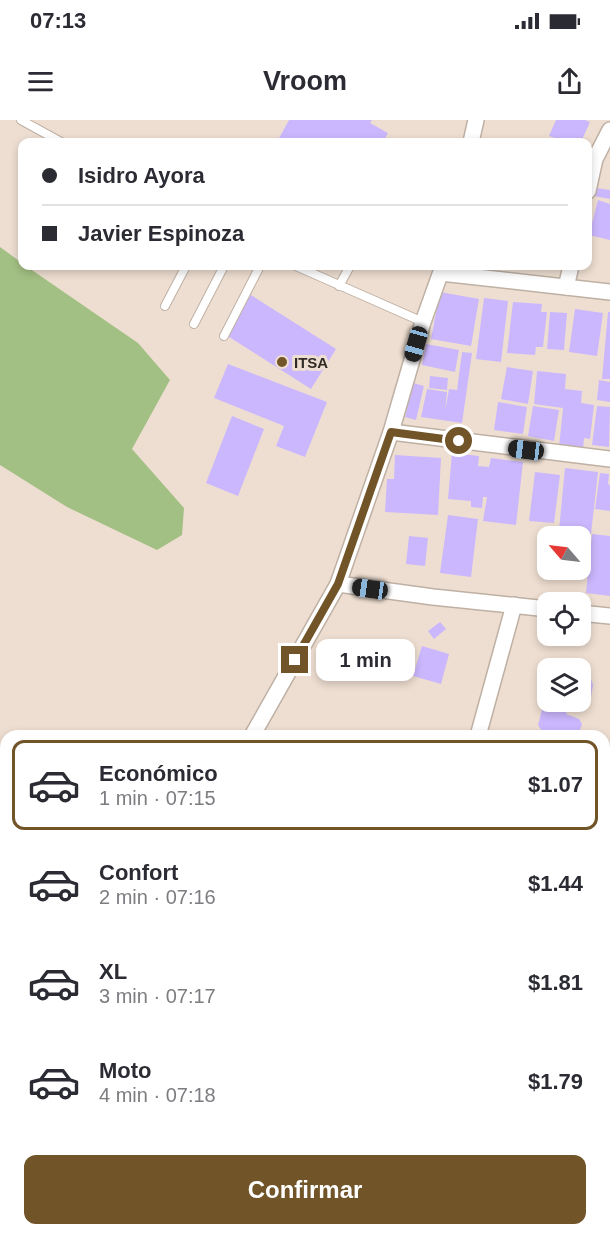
<!DOCTYPE html>
<html lang="es">
<head>
<meta charset="utf-8">
<style>
	body { margin:0; font-family:Helvetica,sans-serif; background:#f2f2f3; color:#2b2b33; height:100vh; display:flex; flex-direction:column; font-size:22px; white-space:nowrap }
	* { box-sizing:border-box; margin:0 }
	p { font-size:20px; color:#7c7c81 }
	.icon { flex:none; width:33px; height:33px; fill:none; stroke:currentColor; stroke-width:2; stroke-linecap:round; stroke-linejoin:round }
	.map { position:relative; flex:1; overflow:hidden }
	.details { position:absolute; left:0px; top:610px; width:610px; height:506px; display:flex; flex-direction:column; background:#fff; border-radius:18px 18px 0 0; box-shadow:0 3px 9px #0003 }
	.details>* { flex:none }
	.hud { position:absolute; left:18px; top:18px; width:574px; height:132px; border-radius:12px; box-shadow:0 3px 9px #0003; display:grid; align-content:center; height:132px; padding:0 24px; background:#fff }
	.needle { width:39px; rotate:298deg }
	.tools { position:absolute; left:537px; top:406px; display:grid; gap:12px }
	.tools a { display:grid; place-items:center; width:54px; height:54px; border-radius:12px; background:#fff; box-shadow:0 3px 9px #0003; font-size:30px }
	.end { position:absolute; width:27px; height:27px; margin:-14px; border:8px solid #715428; background:#fff; box-shadow:0 0 0 3px #fff }
	.from { border-radius:50% }
	.bubble { position:absolute; height:42px; border-radius:12px; background:#fff; box-shadow:0 3px 9px #0003; font-size:20px; font-weight:600; line-height:42px; text-align:center }
	.car { position:absolute; width:18px; height:36px; margin:-18px -9px; border-radius:8px; box-shadow:0 0 4px 2px #0007; background:linear-gradient(#222 24%,#8ab4d8 0 40%,#222 0 76%,#8ab4d8 0 86%,#222 0) }
	.hud b { display:flex; align-items:center; gap:21px; height:57px; font-size:22px }
	.hud b+b { border-top:2px solid #e1e1e2 }
	.hud i { width:15px; height:15px; background:#2b2b33 }
	ul { padding:10px 0 0; list-style:none }
	li { display:flex; align-items:center; gap:18px; height:90px; margin:0 12px 9px; padding:0 12px; border:3px solid transparent; border-radius:12px }
	li div { flex:1 }
	li b { display:block; font-size:22px }
	li em { font-style:normal; font-weight:600 }
	li.current { border-color:#715428 }
	li>.icon { width:54px; height:54px; stroke-width:1.5 }
	.primary-button { display:flex; gap:12px; margin-top:auto; padding:12px 24px }
	.primary-button a { flex:1; height:69px; border-radius:12px; background:#715428; color:#fff; font-size:24px; font-weight:600; line-height:69px; text-align:center }
	.status { display:flex; justify-content:space-between; align-items:center; height:42px; padding:0 30px; background:#fff; direction:ltr }
	.status svg { height:16px; fill:currentColor }
	header { display:flex; justify-content:space-between; align-items:center; height:78px; padding:0 24px; background:#fff; font-size:27px; font-weight:600 }
	.map>svg:first-child { display:block }
	.green { fill:#a3c084 }
	.lines { fill:none; stroke-linecap:round; stroke-linejoin:round }
	.stream { stroke:#9bcaf1; stroke-width:5 }
	.building { fill:#cbb7fd }
	.service-casing { stroke:#bfb0a4; stroke-width:10 }
	.minor-casing { stroke:#bfb0a4; stroke-width:18 }
	.service { stroke:#fff; stroke-width:8 }
	.minor { stroke:#fff; stroke-width:15 }
	.route { stroke:#715428; stroke-width:8 }
	.poi-dot { fill:#715428; stroke:#eeded1; stroke-width:2 }
	.labels { text-anchor:middle; dominant-baseline:central; stroke-width:6; stroke-linejoin:round; paint-order:stroke }
	.poi-label { font-size:15px; font-weight:bold; fill:#302a25; stroke:#eeded1; text-anchor:start }
</style>
</head>
<body>
<div class="status"><b>07:13</b><svg viewBox="0 0 49 12"><path d="M0 12V9h3v3zM5 12V6h3v6zM10 12V3h3v9zM15 12V0h3v12zM26 1h20v11H26zM47 4h2v5h-2z"/></svg></div>
<header><svg class="icon" aria-label="menu" viewBox="0 0 24 24"><path d="M4 6h16M4 12h16M4 18h16"/></svg>Vroom<svg class="icon" aria-label="share" viewBox="0 0 24 24"><path d="M12 15V3M7 8l5-5 5 5M5 13v7h14v-7"/></svg></header>
<div class="map">
<svg width="610" height="1115" viewBox="0 0 610 1115">
	<rect width="100%" height="100%" fill="#eeded1"/>
	<!-- green -->
	<g class="green">
		<polygon points="0,127 22,143 22,146 26,146 138,223 170,260 132,329 184,388 182,415 157,430 67,387 0,345"/>
		<polygon points="605,747 610,748 610,847 605,846"/>
		<polygon points="386,1110 438,1110 436,1115 385,1115"/>
		<polygon points="474,1110 526,1110 525,1115 473,1115"/>
	</g>
	<g class="lines">
		<!-- stream -->
		<g class="stream">
			<polyline points="0,860 6,925"/>
			<polyline points="160,1110 169,1115"/>
		</g>
	</g>
	<!-- building -->
	<g class="building">
		<polygon points="289,0 372,0 370,3 388,13 383,22 277,22"/>
		<polygon points="556,0 585,0 590,2 581,22 566,22 549,16"/>
		<polygon points="596,68 610,70 610,79 594,76"/>
		<polygon points="598,80 610,84 610,120 589,115"/>
		<polygon points="440,172 479,179 471,226 431,219"/>
		<polygon points="251,175 336,229 311,269 226,215"/>
		<polygon points="484,178 508,181 501,242 476,239"/>
		<polygon points="513,182 542,184 541,192 547,192 543,227 536,227 535,235 507,233"/>
		<polygon points="575,189 603,193 597,236 569,232"/>
		<polygon points="550,192 567,193 564,230 547,229"/>
		<polygon points="608,192 610,192 610,259 602,259"/>
		<polygon points="426,224 459,230 455,252 422,245"/>
		<polygon points="462,232 472,233 462,303 421,297 427,269 447,272 445,291 449,269 457,270"/>
		<polygon points="228,244 327,282 305,337 276,326 284,306 214,278"/>
		<polygon points="507,247 533,251 528,284 501,279"/>
		<polygon points="537,251 566,254 565,269 582,271 581,283 594,285 590,319 584,318 583,330 559,327 563,288 534,284"/>
		<polygon points="430,256 448,258 447,270 429,268"/>
		<polygon points="599,260 610,262 610,282 597,280"/>
		<polygon points="413,263 424,266 416,300 405,297"/>
		<polygon points="498,282 527,287 523,314 494,310"/>
		<polygon points="533,286 559,290 554,321 528,316"/>
		<polygon points="597,286 610,287 609,327 592,325"/>
		<polygon points="232,296 264,309 238,376 206,363"/>
		<polygon points="452,333 479,336 478,346 489,347 491,338 523,342 516,405 483,401 487,377 483,377 482,388 471,387 471,381 448,379"/>
		<polygon points="395,335 441,338 438,395 385,392 387,359 394,359"/>
		<polygon points="565,348 598,352 591,414 559,410"/>
		<polygon points="535,352 560,355 554,403 529,401"/>
		<polygon points="600,353 609,354 608,364 610,365 610,391 595,389"/>
		<polygon points="448,395 478,399 471,457 440,453"/>
		<polygon points="592,414 610,416 610,476 586,473"/>
		<polygon points="409,416 428,418 425,446 406,444"/>
		<polygon points="440,502 446,509 434,519 428,511"/>
		<polygon points="422,526 449,534 441,564 413,556"/>
		<polygon points="580,557 591,559 593,565 591,577 585,584 580,582"/>
		<polygon points="547,570 548,582 569,582 566,594 579,599 582,604 578,616 555,616 544,614 538,605"/>
		<polygon points="604,920 610,921 610,946 604,945"/>
		<polygon points="609,1070 610,1070 610,1111 604,1109 604,1092"/>
		<polygon points="553,1110 596,1110 595,1115 552,1115"/>
	</g>
	<g class="lines">
		<defs>
			<g id="service">
				<polyline points="21,0 61,22"/>
				<polyline points="296,146 423,202"/>
				<polyline points="339,166 350,146"/>
				<polyline points="165,186 186,146"/>
				<polyline points="194,204 224,146"/>
				<polyline points="224,216 260,146"/>
			</g>
			<g id="minor">
				<polyline points="471,22 476,0"/>
				<polyline points="588,71 595,39 610,10"/>
				<polyline points="441,153 610,172"/>
				<polyline points="566,167 571,146"/>
				<polyline points="391,312 610,339"/>
				<polyline points="338,464 433,477 548,489"/>
				<polyline points="580,493 610,496"/>
				<polyline points="252,616 338,464 391,312 423,202 443,146"/>
				<polyline points="478,616 514,485"/>
				<polyline points="0,1020 6,1010"/>
			</g>
		</defs>
		<!-- service casing -->
		<use href="#service" class="service-casing"/>
		<!-- minor casing -->
		<use href="#minor" class="minor-casing"/>
		<!-- service -->
		<use href="#service" class="service"/>
		<!-- minor -->
		<use href="#minor" class="minor"/>
	</g>
	<g class="lines">
		<!-- route -->
		<polyline class="route" points="295,540 338,464 391,312 459,321"/>
	</g>
	<!-- markers -->
	<circle class="poi-dot" cx="282" cy="242" r="6"/>
	<g class="labels">
		<!-- poi labels -->
		<g class="poi-label">
			<text x="294" y="242">ITSA</text>
		</g>
	</g>
</svg>
<div class="tools">
<a><svg class="needle" viewBox="-14 -14 28 28"><path d="M0-13l5 13h-10z" fill="#e53935"/><path d="M0 13l5-13h-10z" fill="#7c7c81"/></svg></a>
<a><svg class="icon" aria-label="locate" viewBox="0 0 24 24"><circle cx="12" cy="12" r="6"/><path d="M12 2v4M12 18v4M2 12h4M18 12h4"/></svg></a>
<a><svg class="icon" aria-label="layers" viewBox="0 0 24 24"><path d="M12 4l9 5-9 5-9-5zM3 14l9 5 9-5"/></svg></a>
</div>
<i class="end from" style="left:459px;top:321px"></i>
<i class="end" style="left:295px;top:540px"></i>
<div class="bubble" style="left:316px;top:519px;width:99px">1 min</div>
<i class="car" style="left:416px;top:224px;rotate:196deg"></i>
<i class="car" style="left:526px;top:330px;rotate:277deg"></i>
<i class="car" style="left:370px;top:469px;rotate:278deg"></i>
<div class="hud">
<b><i class="from"></i>Isidro Ayora</b>
<b><i></i>Javier Espinoza</b>
</div>
<section class="details">
<ul>
<li class="current"><svg class="icon" aria-label="car" viewBox="0 0 24 24"><path d="M5 17H2v-5l4-1 3-4h7l3 4 3 1v5h-3M9 17h6M6 11h13"/><circle cx="7" cy="17" r="2"/><circle cx="17" cy="17" r="2"/></svg><div><b>Económico</b><p>1 min · 07:15</p></div><em>$1.07</em></li>
<li><svg class="icon" aria-label="car" viewBox="0 0 24 24"><path d="M5 17H2v-5l4-1 3-4h7l3 4 3 1v5h-3M9 17h6M6 11h13"/><circle cx="7" cy="17" r="2"/><circle cx="17" cy="17" r="2"/></svg><div><b>Confort</b><p>2 min · 07:16</p></div><em>$1.44</em></li>
<li><svg class="icon" aria-label="car" viewBox="0 0 24 24"><path d="M5 17H2v-5l4-1 3-4h7l3 4 3 1v5h-3M9 17h6M6 11h13"/><circle cx="7" cy="17" r="2"/><circle cx="17" cy="17" r="2"/></svg><div><b>XL</b><p>3 min · 07:17</p></div><em>$1.81</em></li>
<li><svg class="icon" aria-label="car" viewBox="0 0 24 24"><path d="M5 17H2v-5l4-1 3-4h7l3 4 3 1v5h-3M9 17h6M6 11h13"/><circle cx="7" cy="17" r="2"/><circle cx="17" cy="17" r="2"/></svg><div><b>Moto</b><p>4 min · 07:18</p></div><em>$1.79</em></li>
</ul>
<div class="primary-button"><a>Confirmar</a></div>
</section>
</div>
</body>
</html>
